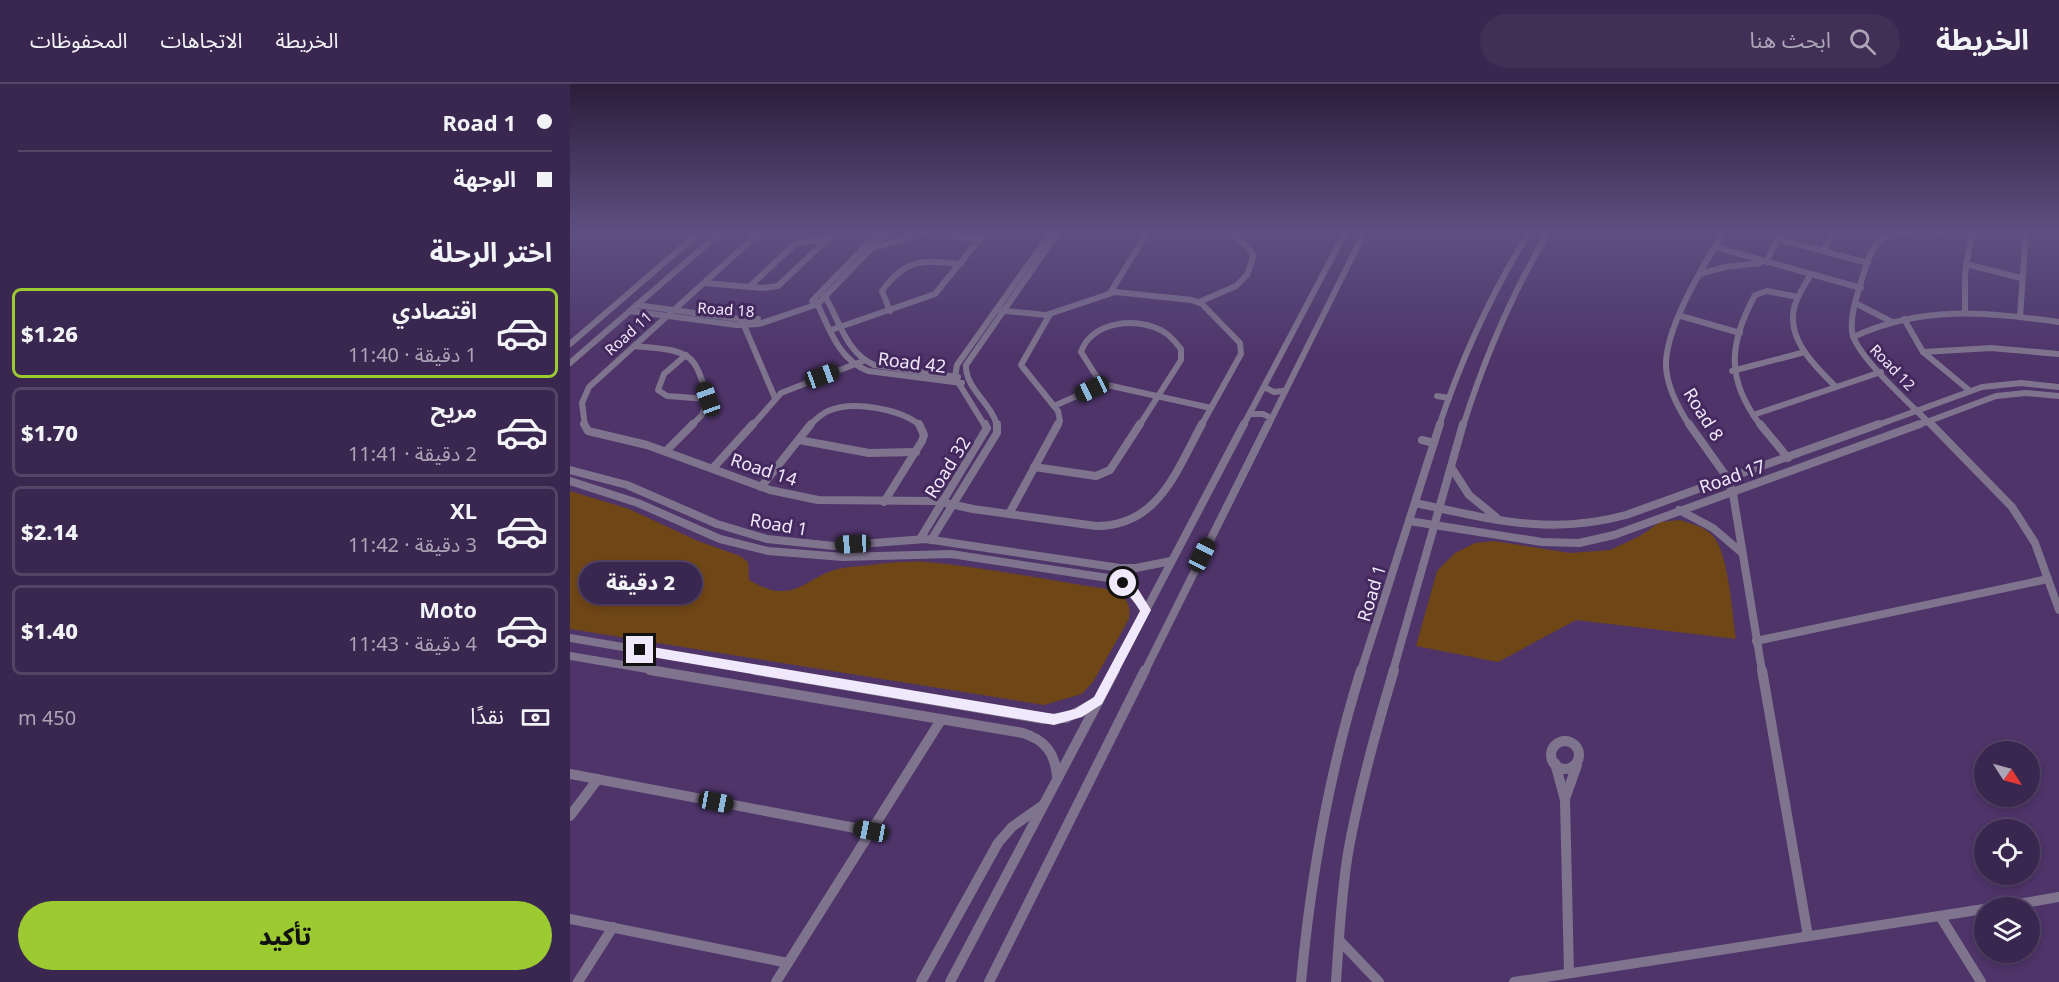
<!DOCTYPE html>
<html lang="ar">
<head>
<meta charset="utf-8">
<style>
	body { margin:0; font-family:"Noto Sans","Noto Sans Arabic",sans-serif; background:#412f56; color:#f1f3f6; direction:rtl; height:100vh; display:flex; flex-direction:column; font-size:22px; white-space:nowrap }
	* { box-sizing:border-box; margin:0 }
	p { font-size:20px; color:#aba5b7 }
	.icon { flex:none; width:33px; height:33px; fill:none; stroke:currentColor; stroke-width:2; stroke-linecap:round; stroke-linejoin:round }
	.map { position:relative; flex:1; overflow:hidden; direction:ltr }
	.details { display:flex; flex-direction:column; background:#3a274f; width:570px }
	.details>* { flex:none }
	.guide { display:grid; align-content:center; height:132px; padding:0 18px; background:#3a274f }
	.needle { width:39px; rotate:126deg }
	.fabs { position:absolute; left:1404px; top:657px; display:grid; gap:12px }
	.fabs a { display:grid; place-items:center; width:66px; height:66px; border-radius:50%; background:#3a274f; box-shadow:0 3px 9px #0003,0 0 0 2px #544466; font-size:30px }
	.end { position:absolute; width:27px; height:27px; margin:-14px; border:8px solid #f0e8fb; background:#111; box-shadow:0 0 0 3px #111 }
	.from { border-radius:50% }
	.bubble { position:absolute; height:42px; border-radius:21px; background:#3a274f; box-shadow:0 3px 9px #0003,0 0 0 2px #544466; font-size:20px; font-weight:800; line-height:42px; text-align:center; direction:rtl }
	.car { position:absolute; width:18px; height:36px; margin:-18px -9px; border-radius:8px; box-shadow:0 0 4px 2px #0007; background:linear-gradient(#222 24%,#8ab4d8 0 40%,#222 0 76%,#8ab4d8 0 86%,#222 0) }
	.guide b { display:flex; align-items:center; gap:21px; height:57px; font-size:22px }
	.guide b+b { border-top:2px solid #544466 }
	.guide i { width:15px; height:15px; background:#f1f3f6 }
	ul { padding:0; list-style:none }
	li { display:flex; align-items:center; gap:18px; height:90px; margin:0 12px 9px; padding:0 6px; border:3px solid #544466; border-radius:9px }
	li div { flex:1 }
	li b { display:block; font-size:22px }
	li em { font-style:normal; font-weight:800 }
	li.current { border-color:#9cca31 }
	li>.icon { width:54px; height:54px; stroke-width:1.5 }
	h2 { padding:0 18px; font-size:27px; line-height:72px }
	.pay { display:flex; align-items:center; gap:15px; height:66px; padding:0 18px; font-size:22px }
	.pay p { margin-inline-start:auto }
	.primary-button { display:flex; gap:12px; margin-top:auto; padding:12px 18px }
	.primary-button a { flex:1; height:69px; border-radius:36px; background:#9cca31; color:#111; font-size:24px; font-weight:800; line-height:69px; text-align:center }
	header { display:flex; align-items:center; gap:36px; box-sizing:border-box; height:84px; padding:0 30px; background:#3a274f; border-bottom:2px solid #544466 }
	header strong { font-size:28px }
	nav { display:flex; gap:33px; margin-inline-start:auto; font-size:21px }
	.search { width:420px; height:54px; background:#412f56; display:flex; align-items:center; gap:15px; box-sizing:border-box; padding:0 21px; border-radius:33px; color:#aba5b7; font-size:22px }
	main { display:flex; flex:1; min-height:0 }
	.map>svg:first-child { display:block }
	.green { fill:#6f4616 }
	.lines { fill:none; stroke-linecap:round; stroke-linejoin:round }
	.street-far2 { stroke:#7f748d; stroke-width:6 }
	.street-far1 { stroke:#7f748d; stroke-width:8 }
	.street { stroke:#7f748d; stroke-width:10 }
	.route { fill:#f0e8fb }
	.labels { text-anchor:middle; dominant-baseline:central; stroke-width:6; stroke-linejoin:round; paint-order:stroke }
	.far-street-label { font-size:15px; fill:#f0e8fb; stroke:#43295d }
	.street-label { font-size:18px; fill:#f0e8fb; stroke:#43295d }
</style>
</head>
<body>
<header>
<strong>الخريطة</strong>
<div class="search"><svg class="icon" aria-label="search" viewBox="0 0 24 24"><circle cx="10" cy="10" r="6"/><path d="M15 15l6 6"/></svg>ابحث هنا</div>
<nav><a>الخريطة</a><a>الاتجاهات</a><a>المحفوظات</a></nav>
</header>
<main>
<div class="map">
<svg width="1489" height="898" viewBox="0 0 1489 898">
	<rect width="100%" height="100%" fill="#4e3469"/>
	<!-- green -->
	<g class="green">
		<path d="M0 407 59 425 128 457 170 472 178 478 179 496C229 526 237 486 280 483 305 481 333 476 358 478 420 484 482 497 543 506 557 514 561 520 559 535L523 598 512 610 474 621 0 545Z"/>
		<path d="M1110 436C1122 440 1133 442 1143 452 1159 470 1162 530 1166 555L1006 536 928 578 846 562 867 487 885 469 905 459 924 457 1000 469 1040 466 1070 452 1090 438Z"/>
	</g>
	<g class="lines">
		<!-- street-far2 -->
		<g class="street-far2">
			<polyline points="336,147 410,155"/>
			<path d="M1346 147C1310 152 1306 152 1294 188 1289 206 1280 228 1282 247 1284 271 1344 323 1362 342"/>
			<polyline points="1359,147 1367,149 1374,147"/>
			<polyline points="1208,155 1298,179"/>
			<polyline points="1145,163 1291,204"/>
			<polyline points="303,164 349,150"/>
			<polyline points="1254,167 1262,147"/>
			<polyline points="1196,178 1212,147"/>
			<polyline points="1396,180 1451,194"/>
			<polyline points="1130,190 1155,183 1190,179"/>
			<path d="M1241 190C1235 201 1227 211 1224 224 1217 256 1245 282 1266 303"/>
			<polyline points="134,199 193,204 208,202 266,147"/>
			<polyline points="179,203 224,161 235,157 257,156"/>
			<polyline points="540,209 578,147"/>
			<path d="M254 211C270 236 275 268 304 281L388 293"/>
			<polyline points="242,217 310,147"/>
			<path d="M246 217C259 244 268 275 298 287L392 299"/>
			<polyline points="629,218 666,202 677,191 683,174 682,168 661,147"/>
			<polyline points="1287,220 1322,238"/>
			<polyline points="66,221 177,236 188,235"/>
			<polyline points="426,226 476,231 545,208 622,216 632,220 670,259 671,270 631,342"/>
			<polyline points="60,227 167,241 189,240 248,220 318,147"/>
			<path d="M320 227 312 207C336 174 353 176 391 180"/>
			<polyline points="1395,229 1395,191 1402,147"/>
			<polyline points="480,230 451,281 488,327 490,337 488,342"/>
			<polyline points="1111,232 1170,249"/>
			<polyline points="1450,233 1456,147"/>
			<polyline points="1334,235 1353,268 1400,307"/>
			<polyline points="173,239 205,314"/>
			<polyline points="261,246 365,210 416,147"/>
			<path d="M1283 253C1352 221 1415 228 1489 238"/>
			<polyline points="0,260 131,147"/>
			<path d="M64 262C81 264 113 263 124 279 131 289 134 303 138 315L132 331 121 342"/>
			<polyline points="1353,268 1421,264 1489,270"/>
			<polyline points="116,271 94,290 88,306 97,312 138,315"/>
			<polyline points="0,279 152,147"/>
			<polyline points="1162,287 1235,268"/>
			<path d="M532 301 511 268C521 237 568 232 594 248 601 252 606 259 611 265V276L569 342"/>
			<polyline points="694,303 704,308 713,307"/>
			<polyline points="867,312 879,314"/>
			<polyline points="484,322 527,303 537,301 641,324"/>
			<polyline points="680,330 693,330 701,334"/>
			<polyline points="1183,331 1311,288"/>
			<polyline points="15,342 12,319 19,303 191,147"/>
			<polyline points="182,342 211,309 293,277"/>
			<path d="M239 342C245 336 251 330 258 327 283 316 331 325 351 342"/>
			<polyline points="415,342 385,293 387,281 482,147"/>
			<path d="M427 342C422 319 395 305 396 281L489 147"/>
			<polyline points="673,342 776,147"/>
			<polyline points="698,342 795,147"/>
			<path d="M869 342C892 273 922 208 960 147"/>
			<path d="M893 342C915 273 942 209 979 147"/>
			<path d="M1120 342C1108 324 1097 304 1096 282 1095 243 1134 181 1154 147"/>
			<path d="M1191 342C1156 296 1158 261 1185 211L1197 207 1228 213"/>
			<polyline points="1305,342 1412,303 1451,299 1489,303"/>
			<polyline points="1346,342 1426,312 1456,309 1489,312"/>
		</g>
		<!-- street-far1 -->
		<g class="street-far1">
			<path d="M14 340 18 347 77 361 200 406 248 416 366 417 403 425 526 442C589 442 606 387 632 340"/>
			<polyline points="1119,340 1156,392 1163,410 1192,587"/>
			<polyline points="1190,340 1218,374"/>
			<polyline points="1361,340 1442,423 1465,459 1489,526"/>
			<polyline points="229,356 299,369 346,368"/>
			<polyline points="852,356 864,359"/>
			<polyline points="96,367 123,340"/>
			<polyline points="464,383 526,392 540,386 570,340"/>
			<polyline points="881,383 899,411 926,433"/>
			<polyline points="143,384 183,340"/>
			<polyline points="0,386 57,401 147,440 197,455 264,462 356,455 550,484 566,484 601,477"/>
			<polyline points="0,397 68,419 150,455 198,467 273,473 381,470 538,494 559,503 576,526"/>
			<polyline points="191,403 241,340"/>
			<polyline points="314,418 352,357 354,351 349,340"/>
			<path d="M845 419C921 435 979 452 1056 431L1309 340"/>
			<polyline points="1109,426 1143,444 1171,468"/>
			<polyline points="439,430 488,340"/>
			<polyline points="839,437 972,458 1009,459 1044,451 1350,340"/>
			<polyline points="350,455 417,344 415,340"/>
			<polyline points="361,456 427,349 427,340"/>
			<polyline points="0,554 193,587"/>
			<polyline points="1186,557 1478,495"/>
			<polyline points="0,572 89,587"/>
			<polyline points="544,587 674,340"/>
			<polyline points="575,587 698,340"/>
			<polyline points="791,587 870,340"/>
			<polyline points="823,587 893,340"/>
		</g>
		<!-- street -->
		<g class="street">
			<path d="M80 586 453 649C475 656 485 669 487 692"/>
			<polyline points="185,586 473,635 496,634 525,619"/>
			<polyline points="1192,586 1238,852"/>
			<circle cx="995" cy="671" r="14"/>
			<polyline points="985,679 995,716 999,889"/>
			<polyline points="0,690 301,747"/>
			<polyline points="996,712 1007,681"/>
			<polyline points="0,732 28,695"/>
			<polyline points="1424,824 1489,813"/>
			<polyline points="1370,832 1411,898"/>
			<polyline points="0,835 218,879"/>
			<polyline points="769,856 809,898"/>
			<polyline points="8,898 43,843"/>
			<polyline points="206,898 371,636"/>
			<polyline points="351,898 428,759 442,743 473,721"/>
			<polyline points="380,898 545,586"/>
			<polyline points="419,898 575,586"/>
			<path d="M731 898C741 791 759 688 791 586"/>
			<path d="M766 898C769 855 771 812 778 769 789 707 806 646 824 586"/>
			<polyline points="944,898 1414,825"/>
		</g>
	</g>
	<!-- sky -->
	<linearGradient id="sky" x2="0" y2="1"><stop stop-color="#2b1d3a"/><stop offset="0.54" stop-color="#5d5081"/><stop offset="1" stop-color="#5d5081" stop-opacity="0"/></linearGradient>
	<rect width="1489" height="273" fill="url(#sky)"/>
	<!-- route -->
	<path class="route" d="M553 495 568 505 581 526 532 620 512 633 484 641 70 571 65 566 70 561 484 630 505 625 524 613 570 527C564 516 555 508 548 499Z"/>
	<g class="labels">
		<!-- far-street labels -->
		<g class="far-street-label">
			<text transform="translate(156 225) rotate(4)">Road 18</text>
			<text transform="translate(58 249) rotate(-42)">Road 11</text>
			<text transform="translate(1323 283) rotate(46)">Road 12</text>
		</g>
		<!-- street labels -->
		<g class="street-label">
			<text transform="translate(342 278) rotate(7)">Road 42</text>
			<text transform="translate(1134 330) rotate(58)">Road 8</text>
			<text transform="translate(377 383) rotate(-58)">Road 32</text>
			<text transform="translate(194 385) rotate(18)">Road 14</text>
			<text transform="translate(1162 392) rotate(-19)">Road 17</text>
			<text transform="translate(209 440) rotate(10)">Road 1</text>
			<text transform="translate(801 509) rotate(-73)">Road 1</text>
		</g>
	</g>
</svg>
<div class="fabs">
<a><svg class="needle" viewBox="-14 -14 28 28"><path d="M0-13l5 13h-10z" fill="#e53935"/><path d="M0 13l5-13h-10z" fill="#aba5b7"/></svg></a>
<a><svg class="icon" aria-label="locate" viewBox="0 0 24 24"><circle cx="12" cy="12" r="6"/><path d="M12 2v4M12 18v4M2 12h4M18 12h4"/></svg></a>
<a><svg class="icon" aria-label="layers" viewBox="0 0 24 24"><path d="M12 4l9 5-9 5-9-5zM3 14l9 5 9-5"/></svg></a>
</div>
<i class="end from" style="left:553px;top:499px"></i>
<i class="end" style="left:70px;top:566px"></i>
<div class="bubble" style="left:9px;top:478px;width:123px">2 دقيقة</div>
<i class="car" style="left:252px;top:292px;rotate:70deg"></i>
<i class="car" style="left:522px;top:305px;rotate:245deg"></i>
<i class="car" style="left:138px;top:315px;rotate:340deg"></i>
<i class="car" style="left:283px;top:460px;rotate:267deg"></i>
<i class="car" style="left:632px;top:471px;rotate:27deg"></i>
<i class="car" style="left:146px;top:718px;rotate:101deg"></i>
<i class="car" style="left:301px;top:747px;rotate:281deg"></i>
</div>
<section class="details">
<div class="guide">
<b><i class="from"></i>Road 1</b>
<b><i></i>الوجهة</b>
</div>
<h2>اختر الرحلة</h2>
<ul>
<li class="current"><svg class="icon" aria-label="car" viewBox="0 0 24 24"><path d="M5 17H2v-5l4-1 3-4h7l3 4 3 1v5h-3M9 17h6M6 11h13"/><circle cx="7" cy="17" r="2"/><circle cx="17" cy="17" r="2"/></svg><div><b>اقتصادي</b><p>1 دقيقة · 11:40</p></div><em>$1.26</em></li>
<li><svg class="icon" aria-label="car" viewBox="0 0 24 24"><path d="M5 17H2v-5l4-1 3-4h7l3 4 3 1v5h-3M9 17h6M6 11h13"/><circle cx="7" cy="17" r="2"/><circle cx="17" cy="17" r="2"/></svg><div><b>مريح</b><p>2 دقيقة · 11:41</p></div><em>$1.70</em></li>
<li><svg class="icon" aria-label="car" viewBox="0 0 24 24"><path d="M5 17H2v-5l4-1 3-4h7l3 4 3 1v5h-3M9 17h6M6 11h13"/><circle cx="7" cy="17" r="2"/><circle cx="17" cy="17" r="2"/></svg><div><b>XL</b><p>3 دقيقة · 11:42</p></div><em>$2.14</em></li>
<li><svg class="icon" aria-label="car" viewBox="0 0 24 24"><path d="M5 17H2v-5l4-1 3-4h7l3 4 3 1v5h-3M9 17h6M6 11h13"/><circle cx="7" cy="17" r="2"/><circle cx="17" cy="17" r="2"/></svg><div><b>Moto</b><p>4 دقيقة · 11:43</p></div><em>$1.40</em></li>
</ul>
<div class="pay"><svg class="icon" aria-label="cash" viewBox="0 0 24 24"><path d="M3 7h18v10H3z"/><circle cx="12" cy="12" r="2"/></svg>نقدًا<p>450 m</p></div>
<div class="primary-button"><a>تأكيد</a></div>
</section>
</main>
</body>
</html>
